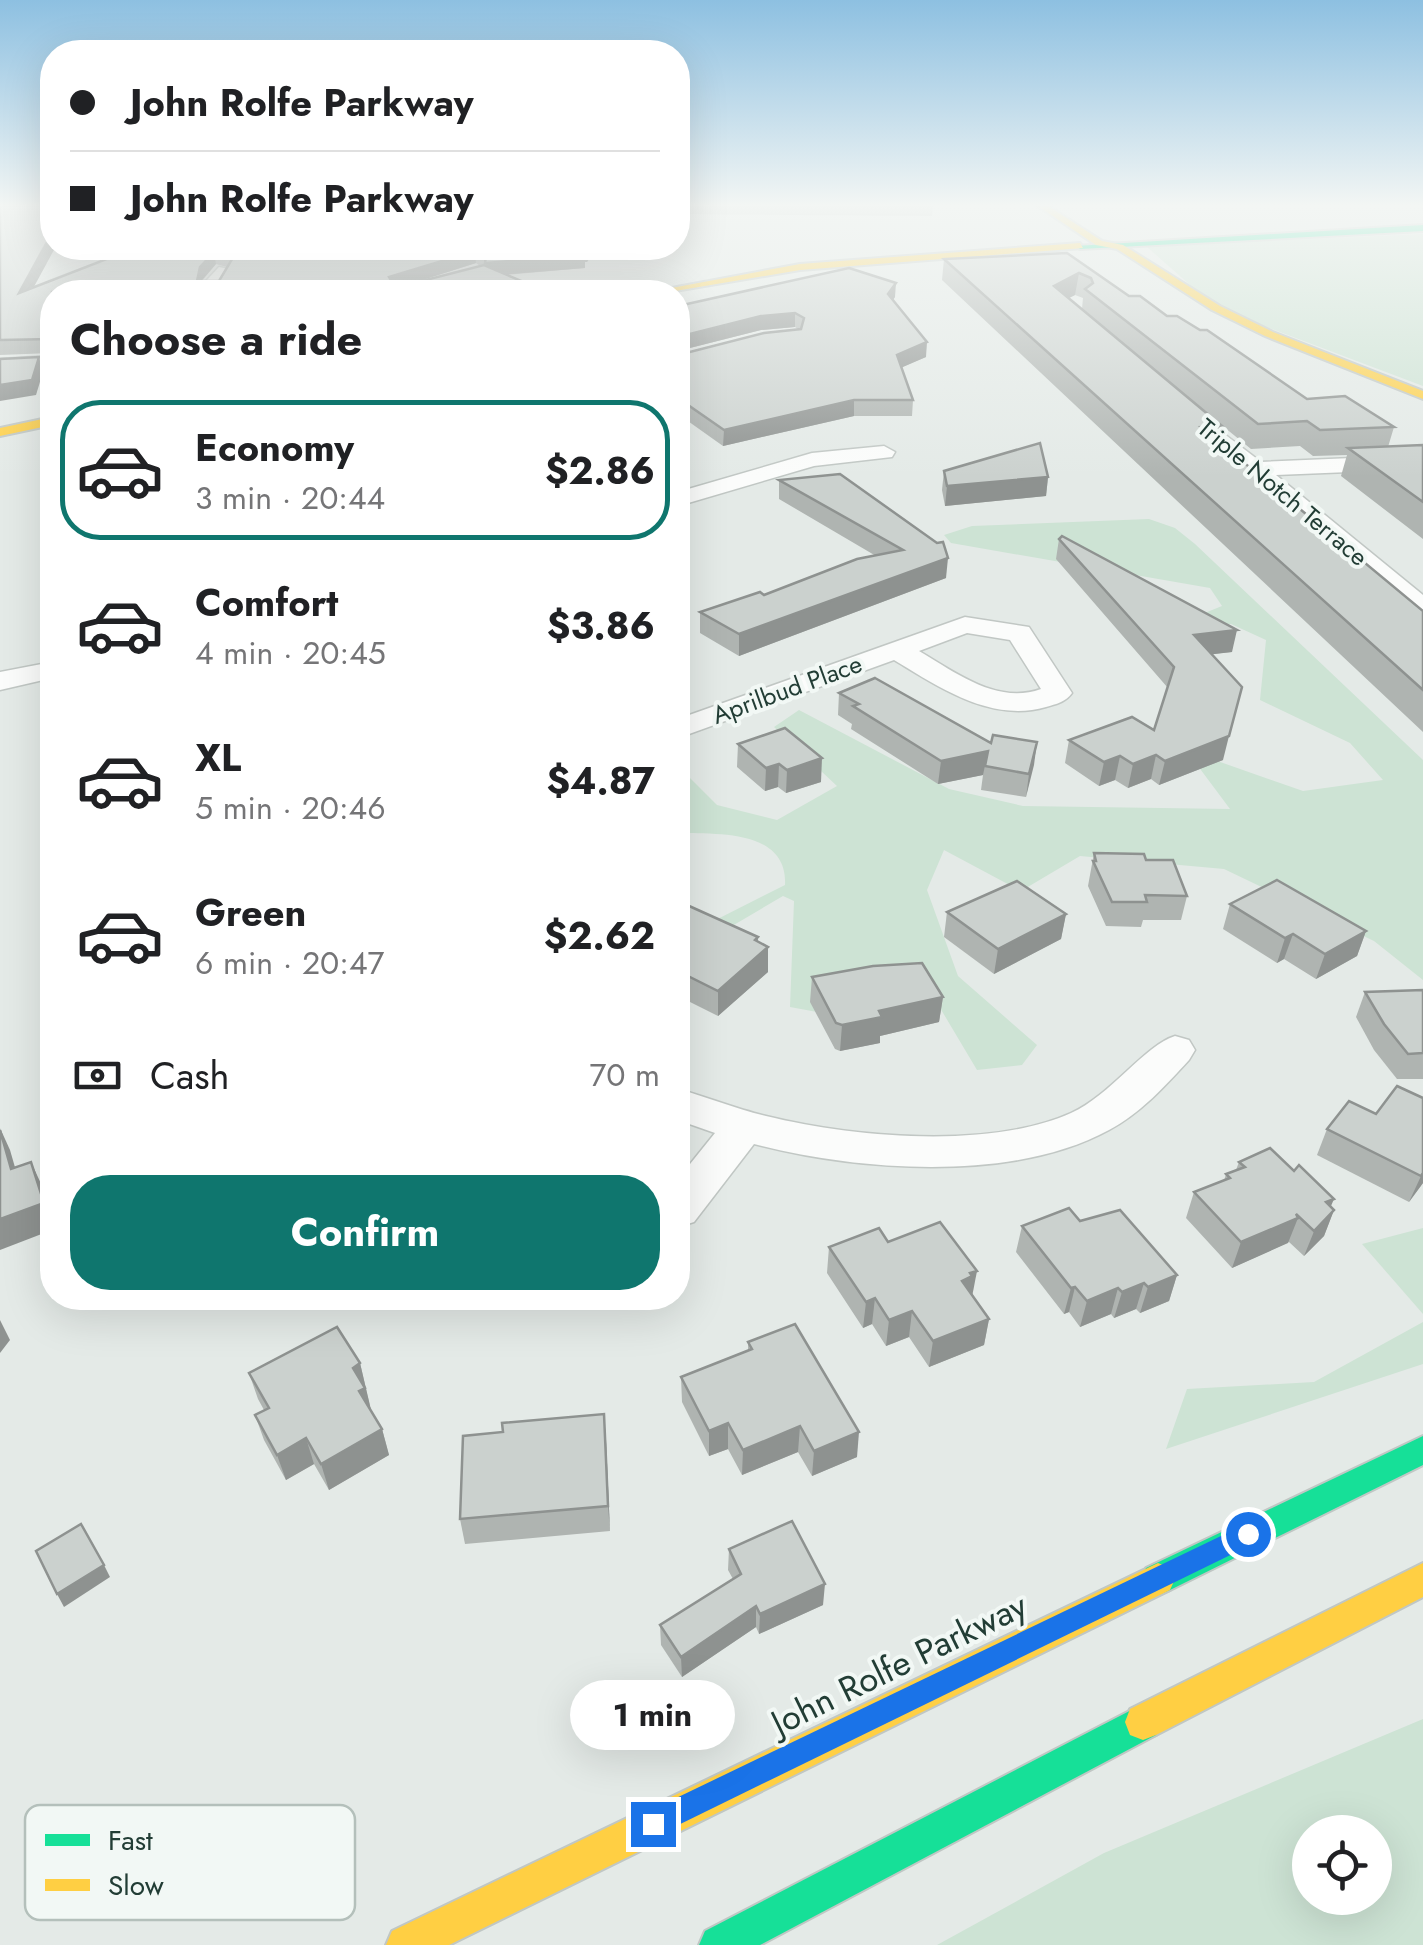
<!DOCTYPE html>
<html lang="en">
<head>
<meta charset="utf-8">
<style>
	body { margin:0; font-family:Jost,sans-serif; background:#f2f2f2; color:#202124; height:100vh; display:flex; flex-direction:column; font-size:38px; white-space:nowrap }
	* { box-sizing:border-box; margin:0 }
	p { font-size:32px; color:#757577 }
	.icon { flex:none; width:55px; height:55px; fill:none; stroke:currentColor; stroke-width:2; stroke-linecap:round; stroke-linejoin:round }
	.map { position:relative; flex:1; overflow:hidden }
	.details { position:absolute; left:40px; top:280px; width:650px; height:1030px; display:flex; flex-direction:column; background:#fff; border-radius:40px; box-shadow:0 10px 40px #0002 }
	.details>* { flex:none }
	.guide { position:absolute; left:40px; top:40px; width:650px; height:220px; border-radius:40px; box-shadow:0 10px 40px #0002; display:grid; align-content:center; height:220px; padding:0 30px; background:#fff }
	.fabs { position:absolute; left:1292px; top:1815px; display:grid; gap:20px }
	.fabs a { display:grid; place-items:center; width:100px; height:100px; border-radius:50%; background:#fff; box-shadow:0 10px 40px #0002; font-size:50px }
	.end { position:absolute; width:45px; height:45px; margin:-22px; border:12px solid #1a73e8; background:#fff; box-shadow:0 0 0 5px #fff }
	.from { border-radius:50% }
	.bubble { position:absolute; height:70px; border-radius:35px; background:#fff; box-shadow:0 10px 40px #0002; font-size:32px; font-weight:700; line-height:70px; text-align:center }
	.guide b { display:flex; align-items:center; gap:35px; height:95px; font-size:38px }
	.guide b+b { border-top:2px solid #e0e0e0 }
	.guide i { width:25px; height:25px; background:#202124 }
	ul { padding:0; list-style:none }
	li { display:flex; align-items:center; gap:30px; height:140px; margin:0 20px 15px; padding:0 10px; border:5px solid transparent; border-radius:40px }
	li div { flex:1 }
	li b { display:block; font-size:38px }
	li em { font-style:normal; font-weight:700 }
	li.active { border-color:#0f766e }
	li>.icon { width:90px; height:90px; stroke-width:1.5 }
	h2 { padding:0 30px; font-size:45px; line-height:120px }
	.pay { display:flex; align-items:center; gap:25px; height:110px; padding:0 30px; font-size:38px }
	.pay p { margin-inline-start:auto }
	.action { display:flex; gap:20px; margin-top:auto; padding:20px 30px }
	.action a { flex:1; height:115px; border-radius:40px; background:#0f766e; color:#fff; font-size:40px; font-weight:700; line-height:115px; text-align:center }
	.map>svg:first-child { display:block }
	.green { fill:#cde3d4; fill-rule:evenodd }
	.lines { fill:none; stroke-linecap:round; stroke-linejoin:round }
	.street-casing { stroke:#c1c7c4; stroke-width:3 }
	.fast-casing { stroke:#c0c7c4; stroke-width:4 }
	.slow-casing { stroke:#c0c7c4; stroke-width:4 }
	.street { fill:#fbfcfb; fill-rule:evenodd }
	.fast { fill:#16e098; fill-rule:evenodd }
	.slow { fill:#ffcf43; fill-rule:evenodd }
	.wall { fill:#afb4b1; fill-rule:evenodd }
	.shaded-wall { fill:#8e9290 }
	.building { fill:#cbd1ce; stroke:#8e9290; stroke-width:2.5; fill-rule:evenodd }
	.route { fill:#1a73e8 }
	.labels { text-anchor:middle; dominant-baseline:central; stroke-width:8; stroke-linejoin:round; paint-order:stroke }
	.far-street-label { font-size:25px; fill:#223d35; stroke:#f2f8f5 }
	.near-street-label { font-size:35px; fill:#223d35; stroke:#f2f8f5 }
	.key { fill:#f2f8f5; stroke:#b4c0bb; stroke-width:2.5 }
	.key-label { font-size:28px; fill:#223d35 }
</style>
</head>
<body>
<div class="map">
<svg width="1423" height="1945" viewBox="0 0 1423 1945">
	<rect width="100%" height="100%" fill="#e4eae7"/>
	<!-- green -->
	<g class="green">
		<polygon points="1423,234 1423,386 1216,308 1146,246"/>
		<path d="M1149 519 1175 528 1195 544 1423 760V980L1374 941 1224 869 1080 856 1021 891 944 850 927 890 958 976 1037 1045 1022 1065 977 1070 927 986 817 1012 790 1007 794 901 783 896 710 939 690 933 785 885C788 829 716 834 678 833V766L717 805 777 820 837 786 774 727 799 710 949 789 1023 806 1230 809 1186 750 1303 791 1383 780 1350 743 1260 700 1266 640 1231 624 1165 629 1222 606 1210 588 951 543 944 535 972 526Z"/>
		<polygon points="1423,1228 1423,1314 1362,1244"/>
		<polygon points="1423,1322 1423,1364 1166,1449 1187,1389 1314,1382"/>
		<path d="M1423 1719V1945H937L1104 1853ZM1310 1832H1375V1898H1310Z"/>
	</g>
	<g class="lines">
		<defs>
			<g id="street">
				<polygon points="219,267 233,270 219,292 203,292 206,281"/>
				<polygon points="52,356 52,368 0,371 0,359"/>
				<polygon points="1182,402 1261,462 1423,455 1423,469 1276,475 1423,595 1423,616 1414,614 1175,412 1172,408"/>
				<polygon points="884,446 895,452 892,457 814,466 678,506 678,492 812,453"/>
				<path d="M965 617 1029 627 1072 693C1066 702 1056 704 1046 707 991 723 939 687 894 660L678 738V719ZM967 633 1010 640 1041 689C997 705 955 672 919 651Z"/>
				<polygon points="52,662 52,678 0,690 0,672"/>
				<path d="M1175 1036 1189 1040 1195 1050 1189 1060C1165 1086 1141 1113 1109 1130 1012 1183 857 1171 754 1144L694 1222 678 1227V1179L715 1133 678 1120V1089C707 1097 736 1109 766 1116 852 1137 988 1150 1071 1113 1110 1096 1145 1045 1175 1036Z"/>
			</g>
			<g id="fast">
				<polygon points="1423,225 1423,231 1080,249 1075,246"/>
				<polygon points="1423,1436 1423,1465 1170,1590 1158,1595 1146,1590 1141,1579 1146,1568"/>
				<polygon points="1143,1704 1156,1709 1161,1722 1156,1735 760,1945 699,1945 705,1931"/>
			</g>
			<g id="slow">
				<polygon points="1035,204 1045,204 1102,241 1123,245 1220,306 1273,332 1423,391 1423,399 1265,336 1212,310 1117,249 1096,245"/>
				<polygon points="1080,243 1083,248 800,270 669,292 650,292 800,264"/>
				<polygon points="52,417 52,425 0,436 0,428"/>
				<polygon points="1158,1563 1170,1568 1175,1579 1170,1590 449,1945 386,1945 392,1931"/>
				<polygon points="1423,1563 1423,1597 1156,1735 1143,1740 1130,1735 1125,1722 1130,1709"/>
			</g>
		</defs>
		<!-- street casing -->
		<use href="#street" class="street-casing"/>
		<!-- fast casing -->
		<use href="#fast" class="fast-casing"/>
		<!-- slow casing -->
		<use href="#slow" class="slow-casing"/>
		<!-- street -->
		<use href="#street" class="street"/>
		<!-- fast -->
		<use href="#fast" class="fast"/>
		<!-- slow -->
		<use href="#slow" class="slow"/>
	</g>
	<!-- wall -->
	<g class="wall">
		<path d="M0 204 33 288 135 248H596L587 262H585V268L506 275 547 292H52V375L49 372 45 357 51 353 0 355ZM476 263 480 266 416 282ZM216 264 227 267 219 281H202Z"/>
		<polygon points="678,204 933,204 932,216 678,214"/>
		<path d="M1067 253 1129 296 1167 316 1307 399 1394 427 1388 447 1423 445V539L1341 476 1347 455 1313 456 1300 446 1251 449 1192 401 1222 426 1219 442 1423 611V732L942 280 944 259ZM1075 295 1083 298 1082 309 1069 298Z"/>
		<polygon points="895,297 893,300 926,357 902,367 913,400 912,416 854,416 723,446 678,414 678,355 799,330 795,327 761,330 678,351 678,306"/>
		<polygon points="944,471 1048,477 1046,496 945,506 942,490"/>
		<polygon points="840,474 946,578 739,656 700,633 700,612 764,595 876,556 779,499 779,480"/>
		<polygon points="1059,539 1232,652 1212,654 1223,760 1159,785 1151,779 1128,788 1115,780 1099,786 1065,763 1069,740 1154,730 1168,688 1056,559"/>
		<polygon points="839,693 991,743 1037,742 1026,797 981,790 983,775 938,784 851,729 852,724 838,715"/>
		<polygon points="738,744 821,782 786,793 778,787 765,791 737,767"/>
		<polygon points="1094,853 1146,860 1187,896 1181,920 1143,920 1141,927 1106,926 1088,886"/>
		<polygon points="678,901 768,947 768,972 718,1016 678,996"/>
		<polygon points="1230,904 1366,931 1357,956 1316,979 1284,959 1277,963 1223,929"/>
		<polygon points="947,912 1066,914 1061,939 994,974 944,937"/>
		<polygon points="812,977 943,997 939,1022 880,1036 880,1043 840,1051 835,1049 810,1002"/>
		<polygon points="1423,990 1423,1079 1397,1079 1374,1050 1356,1017 1365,992"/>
		<polygon points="1423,1098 1423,1183 1409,1202 1317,1155 1327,1129"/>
		<polygon points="1239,1162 1330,1206 1334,1210 1324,1236 1304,1256 1289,1242 1232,1268 1186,1218 1194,1192 1224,1181 1226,1174 1236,1170"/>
		<polygon points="1080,1221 1177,1275 1169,1301 1140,1313 1136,1309 1114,1318 1111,1314 1080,1327 1069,1312 1064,1314 1016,1252 1022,1226"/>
		<polygon points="888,1242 972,1295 989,1319 984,1345 929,1367 909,1337 886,1346 872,1324 863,1328 827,1273 829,1247"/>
		<polygon points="256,1298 336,1298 333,1305"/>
		<polygon points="748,1342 857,1457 812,1476 798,1452 742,1475 728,1449 709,1456 682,1402 681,1377 748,1350"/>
		<polygon points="360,1363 371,1411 382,1429 389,1455 329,1490 314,1464 286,1480 264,1440 255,1415 264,1410 258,1399 249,1373"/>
		<polygon points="606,1440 610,1531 465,1544 460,1519"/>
		<polygon points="729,1549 823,1605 759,1634 756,1627 682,1677 661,1645 660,1625 733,1579 728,1570"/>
	</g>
	<!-- shaded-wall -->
	<g class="shaded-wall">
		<polygon points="52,233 52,248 55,248 23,307 19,293"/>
		<polygon points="587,248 596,248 587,262 585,262 585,268 487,276 485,263"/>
		<polygon points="475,251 476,263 391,290 389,277"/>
		<polygon points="214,252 216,264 202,280 197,281 200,267"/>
		<polygon points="1079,273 1075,295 1051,307 1054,286"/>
		<polygon points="896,283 895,297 887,308 888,294"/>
		<polygon points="795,313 795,327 761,330 678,351 678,337 761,316"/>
		<polygon points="927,342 926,357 896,370 897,355"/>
		<polygon points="39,357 43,372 36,395 0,401 0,385"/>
		<polygon points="854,400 854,416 723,446 724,430"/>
		<polygon points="1048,477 1046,496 945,506 947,486"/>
		<polygon points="948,558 946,578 739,656 739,634"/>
		<polygon points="1237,630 1232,652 1189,657 1194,635"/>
		<polygon points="1229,736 1223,760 1159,785 1165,761"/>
		<polygon points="1037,742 1034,765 1026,797 1029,774"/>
		<polygon points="988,751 983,775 938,784 941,761"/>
		<polygon points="1156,755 1151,779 1128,788 1133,764"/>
		<polygon points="1120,756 1115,780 1099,786 1104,762"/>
		<polygon points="822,758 821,782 786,793 787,770"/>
		<polygon points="779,764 778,787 765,791 766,768"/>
		<polygon points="685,855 685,879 678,882 678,857"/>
		<polygon points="1066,914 1061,939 994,974 998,949"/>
		<polygon points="1366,931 1357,956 1316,979 1325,954"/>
		<polygon points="1293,934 1284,959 1277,963 1285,938"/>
		<polygon points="758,937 757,956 768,947 768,972 718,1016 718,991"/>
		<polygon points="943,997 939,1022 880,1036 880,1043 840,1051 842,1025 879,1011"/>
		<polygon points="0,1128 10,1150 23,1195 11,1169"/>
		<polygon points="31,1162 43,1188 52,1220 52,1230 0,1250 0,1219"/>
		<polygon points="1423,1173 1423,1183 1409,1202 1421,1176"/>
		<polygon points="1334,1199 1325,1220 1334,1210 1324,1236 1304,1256 1326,1202"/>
		<polygon points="1298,1218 1288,1243 1232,1268 1241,1242"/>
		<polygon points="977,1271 972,1297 962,1281 970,1273"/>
		<polygon points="1177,1275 1169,1301 1140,1313 1148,1287"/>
		<polygon points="1144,1283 1136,1309 1114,1318 1122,1292"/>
		<polygon points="1075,1287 1069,1312 1064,1314 1071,1288"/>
		<polygon points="1118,1288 1111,1314 1080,1327 1087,1301"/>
		<polygon points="875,1298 872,1324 863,1328 866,1302"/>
		<polygon points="912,1311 909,1337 886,1346 889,1320"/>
		<polygon points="989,1319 984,1345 929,1367 933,1341"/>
		<polygon points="0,1320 10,1340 0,1353"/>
		<polygon points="360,1363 372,1414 366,1417 353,1368"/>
		<polygon points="604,1414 606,1440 610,1531 608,1506"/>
		<polygon points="728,1423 728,1449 709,1456 709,1431"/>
		<polygon points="800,1426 798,1452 742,1475 743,1450"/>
		<polygon points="382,1429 389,1455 329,1490 321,1464"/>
		<polygon points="859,1432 857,1457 812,1476 814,1451"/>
		<polygon points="306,1438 314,1464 286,1480 277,1455"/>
		<polygon points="104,1565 110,1577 64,1607 57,1594"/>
		<polygon points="825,1584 823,1605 759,1634 760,1614"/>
		<polygon points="756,1606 756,1627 682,1677 681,1657"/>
	</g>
	<!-- building -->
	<g class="building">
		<path d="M0 204H52V233L19 293 135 248H587L580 250 584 255 485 263 486 256 475 251 389 277 392 282H418L484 265 547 292H52V364L45 357 52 353 51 339 0 340ZM214 252 234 256 219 281H197L200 267Z"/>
		<polygon points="1067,253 1129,296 1140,296 1167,316 1177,316 1200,330 1207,330 1307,399 1345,396 1394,427 1320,430 1307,421 1258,424 1085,289 1093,283 1091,278 1079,273 1054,286 1222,426 1201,427 1423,611 1423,690 944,259"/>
		<polygon points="849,268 896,283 888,294 927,342 897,355 913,400 854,400 724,430 678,398 678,355 764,333 801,329 804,318 795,313 761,316 678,337 678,306"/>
		<polygon points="39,357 32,380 0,385 0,359"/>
		<polygon points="1040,443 1048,477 947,486 944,471"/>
		<polygon points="1423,445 1423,502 1348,448"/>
		<polygon points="840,474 937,543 943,542 948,558 739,634 700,612 760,592 764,595 857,559 903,550 779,480"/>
		<polygon points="1062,536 1237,630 1194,635 1242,687 1229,736 1165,761 1156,755 1133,764 1120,756 1104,762 1069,740 1132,717 1154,730 1174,667 1059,539"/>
		<polygon points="875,678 991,743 993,735 1037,742 1029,774 985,766 988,751 941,761 853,706 859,704 839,693"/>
		<polygon points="785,728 822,758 787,770 779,764 766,768 738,744"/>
		<polygon points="678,846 685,855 678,857"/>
		<polygon points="1094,853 1144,854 1146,860 1173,860 1187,896 1145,895 1147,902 1112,902 1093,861 1096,861"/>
		<polygon points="1277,880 1366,931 1325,954 1293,934 1285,938 1230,904"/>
		<polygon points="1017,881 1066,914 998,949 947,912"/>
		<polygon points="678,901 758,937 755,940 768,947 718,991 678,971"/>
		<polygon points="922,963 943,997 879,1011 882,1017 842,1025 836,1023 812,977 873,966"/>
		<polygon points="1423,990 1423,1053 1408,1054 1384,1024 1365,992"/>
		<polygon points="1397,1086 1423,1098 1423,1173 1421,1176 1327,1129 1349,1101 1376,1114"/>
		<polygon points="0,1130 11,1169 31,1162 44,1203 0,1219"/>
		<polygon points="1270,1148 1294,1171 1299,1165 1334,1199 1326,1202 1334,1210 1314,1231 1296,1214 1298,1218 1241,1242 1194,1192 1230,1178 1226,1174 1245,1167 1239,1162"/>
		<polygon points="1069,1208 1080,1221 1120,1210 1177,1275 1148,1287 1144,1283 1122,1292 1118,1288 1087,1301 1075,1287 1071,1288 1022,1226"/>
		<polygon points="940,1222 977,1271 970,1273 972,1276 962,1281 989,1319 933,1341 912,1311 889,1320 875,1298 866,1302 829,1247 879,1228 888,1242"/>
		<polygon points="795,1324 859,1432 814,1451 800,1426 743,1450 728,1423 709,1431 681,1377 752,1349 748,1342"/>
		<polygon points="337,1327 360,1363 353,1368 365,1388 359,1391 382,1429 321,1464 306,1438 277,1455 255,1415 269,1408 249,1373"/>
		<polygon points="604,1414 608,1506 460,1519 463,1436 503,1432 502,1423"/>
		<polygon points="792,1521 825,1584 760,1614 756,1606 681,1657 660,1625 741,1574 729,1549"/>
		<polygon points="81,1524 104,1565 57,1594 36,1551"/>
	</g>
	<!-- sky -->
	<linearGradient id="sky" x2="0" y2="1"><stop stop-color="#8dc0e1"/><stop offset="0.43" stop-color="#f3f6f4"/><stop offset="1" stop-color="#f3f6f4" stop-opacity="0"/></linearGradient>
	<rect width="1423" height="477" fill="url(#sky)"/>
	<!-- route -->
	<polygon class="route" points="1248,1523 1257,1527 1260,1534 1257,1542 662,1833 653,1837 643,1833 639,1824 643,1814"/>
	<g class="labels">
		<!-- far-street labels -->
		<g class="far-street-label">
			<text transform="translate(1283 492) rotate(40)">Triple Notch Terrace</text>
			<text transform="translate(787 689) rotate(-20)">Aprilbud Place</text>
		</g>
		<!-- near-street labels -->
		<g class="near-street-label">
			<text transform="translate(899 1664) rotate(-26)">John Rolfe Parkway</text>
		</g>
	</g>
	<!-- legend -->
	<rect x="25" y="1805" width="330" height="115" rx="15" class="key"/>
	<rect x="45" y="1834" width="45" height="12" fill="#16e098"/>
	<rect x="45" y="1879" width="45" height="12" fill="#ffcf43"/>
	<g class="key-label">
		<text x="108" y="1850">Fast</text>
		<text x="108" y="1895">Slow</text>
	</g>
</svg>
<div class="fabs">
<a><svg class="icon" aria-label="locate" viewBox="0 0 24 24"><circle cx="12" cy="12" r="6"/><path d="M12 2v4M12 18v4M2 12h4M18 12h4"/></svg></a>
</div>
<i class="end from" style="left:1248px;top:1534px"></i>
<i class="end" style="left:653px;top:1824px"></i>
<div class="bubble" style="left:570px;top:1680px;width:165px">1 min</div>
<div class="guide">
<b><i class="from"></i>John Rolfe Parkway</b>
<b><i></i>John Rolfe Parkway</b>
</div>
<section class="details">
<h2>Choose a ride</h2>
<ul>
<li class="active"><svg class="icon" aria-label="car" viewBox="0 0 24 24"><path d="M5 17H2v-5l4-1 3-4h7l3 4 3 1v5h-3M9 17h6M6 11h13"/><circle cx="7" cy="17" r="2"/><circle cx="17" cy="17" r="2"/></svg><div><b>Economy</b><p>3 min · 20:44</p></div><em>$2.86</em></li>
<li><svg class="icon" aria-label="car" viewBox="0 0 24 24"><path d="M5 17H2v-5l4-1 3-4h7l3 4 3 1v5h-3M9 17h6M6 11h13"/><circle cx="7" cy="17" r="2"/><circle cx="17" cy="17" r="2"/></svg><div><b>Comfort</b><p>4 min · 20:45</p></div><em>$3.86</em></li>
<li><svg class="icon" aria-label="car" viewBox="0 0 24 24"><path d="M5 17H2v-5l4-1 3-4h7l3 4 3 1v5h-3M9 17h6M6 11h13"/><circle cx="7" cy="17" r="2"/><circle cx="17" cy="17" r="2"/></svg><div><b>XL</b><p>5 min · 20:46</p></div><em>$4.87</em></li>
<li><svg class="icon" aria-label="car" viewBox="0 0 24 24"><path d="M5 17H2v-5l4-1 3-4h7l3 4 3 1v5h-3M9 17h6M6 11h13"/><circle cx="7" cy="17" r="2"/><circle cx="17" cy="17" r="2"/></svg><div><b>Green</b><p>6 min · 20:47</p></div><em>$2.62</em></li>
</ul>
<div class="pay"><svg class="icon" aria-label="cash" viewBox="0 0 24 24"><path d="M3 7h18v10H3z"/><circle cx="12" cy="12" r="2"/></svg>Cash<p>70 m</p></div>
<div class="action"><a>Confirm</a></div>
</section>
</div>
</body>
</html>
